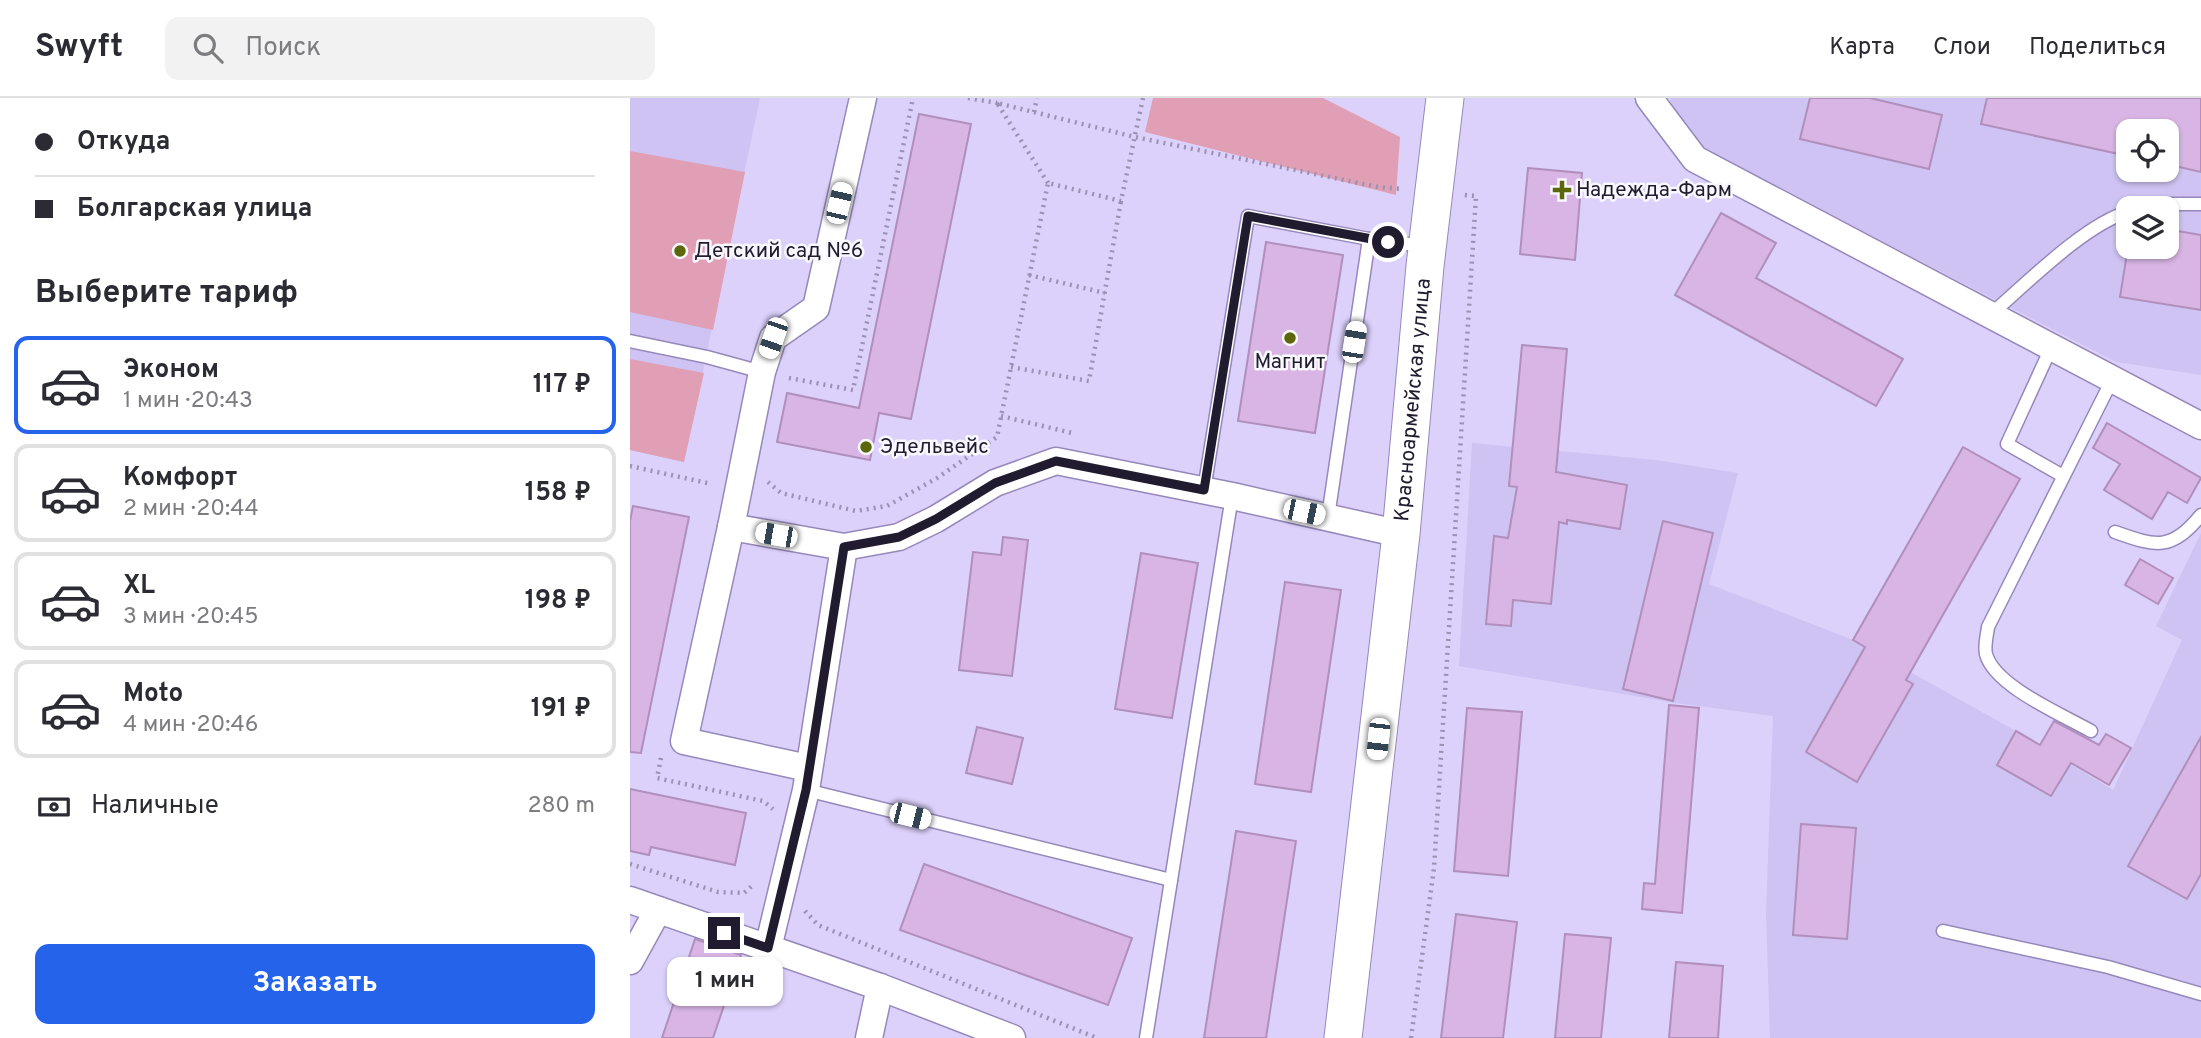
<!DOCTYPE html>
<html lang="ru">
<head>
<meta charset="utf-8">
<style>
	body { margin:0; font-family:Overpass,sans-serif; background:#f2f2f3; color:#2b2b33; height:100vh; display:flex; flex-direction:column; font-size:26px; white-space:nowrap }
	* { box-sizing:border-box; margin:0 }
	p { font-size:23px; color:#7c7c81 }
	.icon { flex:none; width:38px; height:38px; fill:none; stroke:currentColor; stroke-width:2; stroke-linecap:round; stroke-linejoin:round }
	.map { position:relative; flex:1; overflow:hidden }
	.details { display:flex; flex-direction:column; background:#fff; width:630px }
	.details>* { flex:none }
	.banner { display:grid; align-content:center; height:154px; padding:0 35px; background:#fff }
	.buttons { position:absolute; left:1486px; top:21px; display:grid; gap:14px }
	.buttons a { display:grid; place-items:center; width:63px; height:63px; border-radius:14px; background:#fff; box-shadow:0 2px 5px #0004; font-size:35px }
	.end { position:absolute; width:32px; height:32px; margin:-16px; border:9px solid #201b2e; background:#fff; box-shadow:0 0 0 4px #fff }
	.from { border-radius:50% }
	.bubble { position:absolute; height:49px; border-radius:14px; background:#fff; box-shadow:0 2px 5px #0004; font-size:23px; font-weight:700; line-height:49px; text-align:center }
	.car { position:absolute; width:21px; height:42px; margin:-21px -10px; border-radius:9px; box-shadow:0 0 5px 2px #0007; background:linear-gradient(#fff 24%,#345 0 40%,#fff 0 76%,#345 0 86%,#fff 0) }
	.banner b { display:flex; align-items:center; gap:24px; height:66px; font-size:26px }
	.banner b+b { border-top:2px solid #e1e1e2 }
	.banner i { width:18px; height:18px; background:#2b2b33 }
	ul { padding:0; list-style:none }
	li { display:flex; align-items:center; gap:21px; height:98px; margin:0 14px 10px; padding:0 21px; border:4px solid #e1e1e2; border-radius:14px }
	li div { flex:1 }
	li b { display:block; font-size:26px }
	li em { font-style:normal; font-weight:700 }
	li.current { border-color:#2563eb }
	li>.icon { width:63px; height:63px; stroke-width:1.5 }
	h2 { padding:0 35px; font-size:32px; line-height:84px }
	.pay { display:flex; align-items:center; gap:18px; height:77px; padding:0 35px; font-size:26px }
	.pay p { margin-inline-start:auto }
	.action { display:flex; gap:14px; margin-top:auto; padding:14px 35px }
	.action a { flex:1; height:80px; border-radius:14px; background:#2563eb; color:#fff; font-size:28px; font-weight:700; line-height:80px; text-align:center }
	header { display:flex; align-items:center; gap:42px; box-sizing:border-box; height:98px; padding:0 35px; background:#fff; border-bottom:2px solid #e1e1e2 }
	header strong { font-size:33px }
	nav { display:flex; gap:38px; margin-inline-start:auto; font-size:24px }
	.search { width:490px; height:63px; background:#f2f2f3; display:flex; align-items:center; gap:18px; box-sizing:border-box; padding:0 24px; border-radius:14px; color:#7c7c81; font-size:26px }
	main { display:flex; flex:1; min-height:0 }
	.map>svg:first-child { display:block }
	.built { fill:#cec3f2; fill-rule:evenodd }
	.green { fill:#e09fb5 }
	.building { fill:#d8b5e4; stroke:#b08fbc; stroke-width:2 }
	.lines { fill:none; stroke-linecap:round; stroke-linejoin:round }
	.service-casing { stroke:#9688ba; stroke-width:15 }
	.minor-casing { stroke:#9688ba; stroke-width:29 }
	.secondary-casing { stroke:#9688ba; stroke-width:39 }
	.path { stroke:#9a91b3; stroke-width:4.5; stroke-dasharray:2 5; stroke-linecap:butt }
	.service { stroke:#fff; stroke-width:12 }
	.minor { stroke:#fff; stroke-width:26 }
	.secondary { stroke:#fff; stroke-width:37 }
	.route { stroke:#201b2e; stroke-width:9 }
	.poi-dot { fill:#5b670a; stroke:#f9f8fe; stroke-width:2.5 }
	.labels { text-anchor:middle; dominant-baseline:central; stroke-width:5; stroke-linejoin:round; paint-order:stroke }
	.poi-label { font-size:21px; fill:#201b2e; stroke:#f9f8fe; text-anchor:start }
	.street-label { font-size:21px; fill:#201b2e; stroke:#f9f8fe }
</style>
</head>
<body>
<header>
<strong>Swyft</strong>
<div class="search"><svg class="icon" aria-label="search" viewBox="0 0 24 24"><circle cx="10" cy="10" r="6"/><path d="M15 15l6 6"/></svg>Поиск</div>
<nav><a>Карта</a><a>Слои</a><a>Поделиться</a></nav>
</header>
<main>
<section class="details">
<div class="banner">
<b><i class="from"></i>Откуда</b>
<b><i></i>Болгарская улица</b>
</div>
<h2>Выберите тариф</h2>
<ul>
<li class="current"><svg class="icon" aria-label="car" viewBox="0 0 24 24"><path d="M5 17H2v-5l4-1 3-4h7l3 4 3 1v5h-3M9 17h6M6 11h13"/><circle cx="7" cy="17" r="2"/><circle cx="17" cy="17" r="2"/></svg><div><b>Эконом</b><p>1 мин · 20:43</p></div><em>117 ₽</em></li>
<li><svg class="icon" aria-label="car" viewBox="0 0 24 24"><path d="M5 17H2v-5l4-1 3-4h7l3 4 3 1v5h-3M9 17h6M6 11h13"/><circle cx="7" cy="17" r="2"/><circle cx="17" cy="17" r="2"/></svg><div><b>Комфорт</b><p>2 мин · 20:44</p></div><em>158 ₽</em></li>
<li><svg class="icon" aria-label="car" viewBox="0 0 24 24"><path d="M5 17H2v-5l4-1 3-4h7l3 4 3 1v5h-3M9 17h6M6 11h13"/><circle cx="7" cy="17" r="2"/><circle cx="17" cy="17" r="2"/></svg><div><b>XL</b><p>3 мин · 20:45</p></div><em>198 ₽</em></li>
<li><svg class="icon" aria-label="car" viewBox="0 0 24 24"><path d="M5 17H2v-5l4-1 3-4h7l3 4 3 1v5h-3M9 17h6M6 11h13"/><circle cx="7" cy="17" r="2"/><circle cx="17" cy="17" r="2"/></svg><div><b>Moto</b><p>4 мин · 20:46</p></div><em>191 ₽</em></li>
</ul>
<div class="pay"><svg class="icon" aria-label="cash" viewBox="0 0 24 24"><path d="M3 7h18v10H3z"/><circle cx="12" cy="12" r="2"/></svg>Наличные<p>280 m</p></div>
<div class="action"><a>Заказать</a></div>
</section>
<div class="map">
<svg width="1571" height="940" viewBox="0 0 1571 940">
	<rect width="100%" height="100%" fill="#dcd1fb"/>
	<!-- built -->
	<g class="built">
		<polygon points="0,0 130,0 54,364 0,352"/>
		<path d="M1040 0H1571V277L1486 264 1046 37ZM1498 33H1536V72H1498ZM1498 110H1536V149H1498Z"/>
		<polygon points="842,345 1026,362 1108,375 1079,486 1223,542 1386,633 1483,692 1552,542 1526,528 1571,435 1571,940 1140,940 1136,815 1143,618 1046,605 829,568"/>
	</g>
	<!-- green -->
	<g class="green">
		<polygon points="523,0 693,0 770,39 766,97 515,34"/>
		<polygon points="0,53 115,74 83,232 0,214"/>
		<polygon points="0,261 74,275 54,364 0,352"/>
	</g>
	<!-- building -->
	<g class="building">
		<polygon points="1180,0 1240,0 1312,17 1299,71 1170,41"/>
		<polygon points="1357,0 1571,0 1571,74 1536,66 1536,33 1498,33 1498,58 1351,26"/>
		<polygon points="289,16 341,26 281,321 249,315 240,362 147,344 157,295 229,310"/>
		<polygon points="898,70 952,75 945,162 890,156"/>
		<polygon points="1091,115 1146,145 1126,180 1273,261 1246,308 1045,197"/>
		<polygon points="1536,131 1571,137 1571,212 1490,199 1498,149 1536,149"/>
		<polygon points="636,144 713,157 685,335 608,323"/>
		<polygon points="892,247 937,251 926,374 997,387 990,431 937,422 937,426 929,424 921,506 883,502 881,528 856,526 864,438 878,440 887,389 879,388"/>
		<polygon points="1477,325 1571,380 1557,405 1538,394 1522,421 1474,392 1490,366 1463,350"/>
		<polygon points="1333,349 1390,381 1276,582 1283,586 1227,684 1176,654 1235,549 1223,542"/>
		<polygon points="3,408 59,419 11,655 0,654 0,423"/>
		<polygon points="1033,423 1083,435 1043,603 993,591"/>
		<polygon points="373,439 398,442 382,578 329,572 343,454 371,457"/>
		<polygon points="511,455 568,465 542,620 485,611"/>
		<polygon points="1510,461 1543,480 1528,506 1495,487"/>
		<polygon points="655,484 711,492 681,694 625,686"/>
		<polygon points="1039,607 1069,610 1052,815 1012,811 1014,785 1025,786"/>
		<polygon points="837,610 892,614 878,778 824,773"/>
		<polygon points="1424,623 1469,647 1476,636 1501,650 1479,687 1441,665 1421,698 1367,667 1386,633 1410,647"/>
		<polygon points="347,629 393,640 382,686 336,675"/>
		<polygon points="1571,639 1571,776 1557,801 1498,768"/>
		<polygon points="0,691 116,715 105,767 21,749 19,757 0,753"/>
		<polygon points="1171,726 1226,730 1217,841 1163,837"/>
		<polygon points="606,733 666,743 636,940 574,940"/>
		<polygon points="294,766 502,840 478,907 270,832"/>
		<polygon points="826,816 887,824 873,940 811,940"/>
		<polygon points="935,836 981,840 971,940 925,940"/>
		<polygon points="65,841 111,857 83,940 32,940"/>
		<polygon points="1046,864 1093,868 1088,940 1039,940"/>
	</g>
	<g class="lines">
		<defs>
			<g id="service">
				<polyline points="1511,110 1526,106 1571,106"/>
				<path d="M1360 217C1395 187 1455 126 1498 114"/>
				<polyline points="0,243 77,259 132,274"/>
				<polyline points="1421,250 1377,346 1433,378"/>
				<polyline points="574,392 618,118 739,141 793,148"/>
				<polyline points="698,419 739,141"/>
				<path d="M1485 434C1527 449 1541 453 1571 417"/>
				<path d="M1461 633C1433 617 1364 588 1356 556 1354 548 1357 537 1358 529L1482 282"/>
				<polyline points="176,692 541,782"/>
				<polyline points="1313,833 1478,869 1571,896"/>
				<polyline points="516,940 602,398"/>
			</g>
			<g id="minor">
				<polyline points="1019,0 1065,61 1571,328"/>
				<polyline points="101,429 214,449 176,692 138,850"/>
				<polyline points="214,449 269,439 306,421 365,385 426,363 602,398 771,436"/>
				<polyline points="178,670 54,643 101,429 132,274 143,240 186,210 233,0"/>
				<polyline points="0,802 250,889 382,940"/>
				<polyline points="0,863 28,812"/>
				<polyline points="239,940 250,889"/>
			</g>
			<g id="secondary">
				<path id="s1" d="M713 940 771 436 795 168 815 0"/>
			</g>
		</defs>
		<!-- service casing -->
		<use href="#service" class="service-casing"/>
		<!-- minor casing -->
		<use href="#minor" class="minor-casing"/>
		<!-- secondary casing -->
		<use href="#secondary" class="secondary-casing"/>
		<!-- path -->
		<g class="path">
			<polyline points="338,0 367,5 366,0"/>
			<polyline points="404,14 407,0"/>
			<polyline points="418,85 367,5 505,39 748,89 773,91"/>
			<polyline points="399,177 475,195"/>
			<polyline points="381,269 459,283 491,103"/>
			<polyline points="159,280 223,292 283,0"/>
			<polyline points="371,318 442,335"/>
			<polyline points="0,368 82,386"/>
			<polyline points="138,384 151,395 226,413 257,408 307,380 367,339 418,85 491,103 513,0"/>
			<polyline points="31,660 27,680 133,703 143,711"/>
			<polyline points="0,766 88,794 114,795 124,786"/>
			<polyline points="175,813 188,827 467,940"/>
			<polyline points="781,940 804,770 846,98 834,97"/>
		</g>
		<!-- service -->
		<use href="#service" class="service"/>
		<!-- minor -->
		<use href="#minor" class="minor"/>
		<!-- secondary -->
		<use href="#secondary" class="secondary"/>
	</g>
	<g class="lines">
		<!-- route -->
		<polyline class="route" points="94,835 138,850 176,692 214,449 269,439 306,421 365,385 426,363 574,392 618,118 758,144"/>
	</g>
	<!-- markers -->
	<g class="poi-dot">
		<path d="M928.5 81.5h7v7h7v7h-7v7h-7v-7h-7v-7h7z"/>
		<circle cx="50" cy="153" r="7"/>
		<circle cx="660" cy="240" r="7"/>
		<circle cx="236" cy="349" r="7"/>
	</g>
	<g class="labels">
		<!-- poi labels -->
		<g class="poi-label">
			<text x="946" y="92">Надежда-Фарм</text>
			<text x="64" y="153">Детский сад №6</text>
			<text x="660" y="264" text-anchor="middle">Магнит</text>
			<text x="250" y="349">Эдельвейс</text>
		</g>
		<!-- street labels -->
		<g class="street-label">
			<text stroke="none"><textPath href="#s1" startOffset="642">Красноармейская улица</textPath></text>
		</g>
	</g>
</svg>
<div class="buttons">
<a><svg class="icon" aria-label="locate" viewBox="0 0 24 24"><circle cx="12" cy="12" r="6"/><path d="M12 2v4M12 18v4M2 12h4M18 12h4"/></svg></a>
<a><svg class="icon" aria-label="layers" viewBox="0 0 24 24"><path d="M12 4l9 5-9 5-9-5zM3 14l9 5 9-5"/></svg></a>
</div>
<i class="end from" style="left:758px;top:144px"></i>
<i class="end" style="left:94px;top:835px"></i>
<div class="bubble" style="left:37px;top:859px;width:116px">1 мин</div>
<i class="car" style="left:209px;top:105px;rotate:13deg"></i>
<i class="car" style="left:143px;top:240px;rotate:199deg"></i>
<i class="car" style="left:724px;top:244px;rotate:9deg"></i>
<i class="car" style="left:674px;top:414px;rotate:102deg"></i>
<i class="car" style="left:146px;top:437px;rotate:280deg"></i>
<i class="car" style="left:748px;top:641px;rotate:186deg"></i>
<i class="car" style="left:280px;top:718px;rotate:104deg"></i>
</div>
</main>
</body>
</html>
